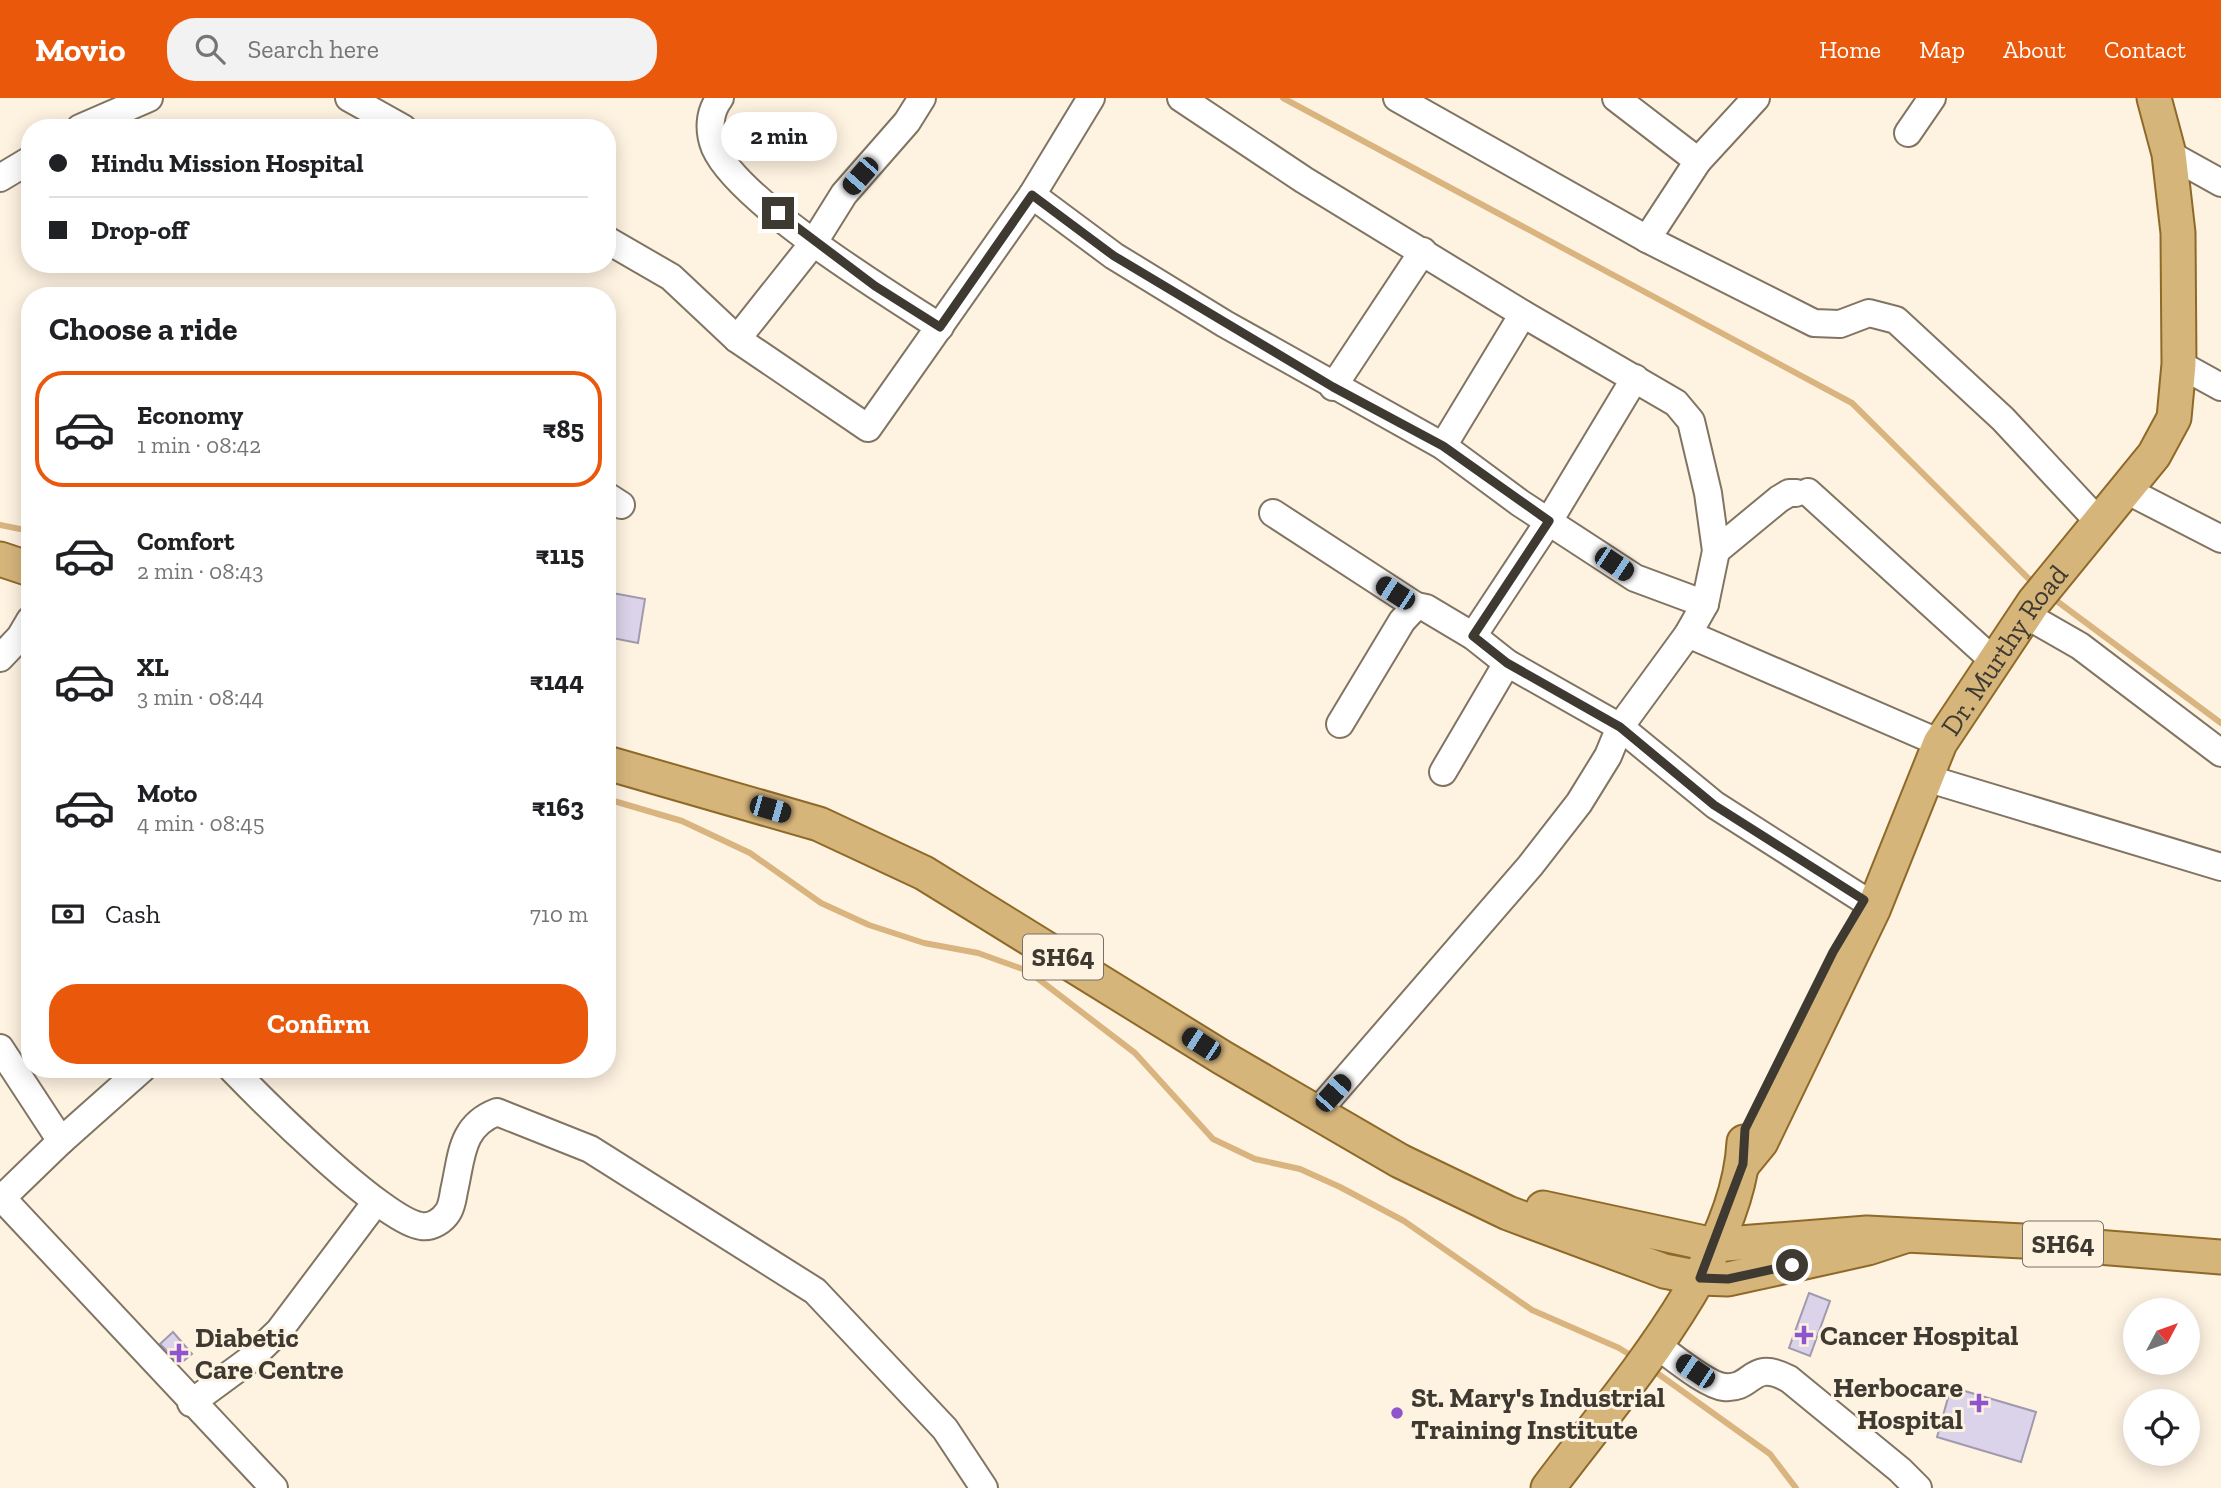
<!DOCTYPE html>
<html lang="en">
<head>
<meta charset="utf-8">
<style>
	body { margin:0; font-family:"Zilla Slab",serif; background:#f2f2f2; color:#202124; height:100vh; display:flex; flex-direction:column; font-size:26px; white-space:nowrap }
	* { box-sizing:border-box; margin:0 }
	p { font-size:23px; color:#757577 }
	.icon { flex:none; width:38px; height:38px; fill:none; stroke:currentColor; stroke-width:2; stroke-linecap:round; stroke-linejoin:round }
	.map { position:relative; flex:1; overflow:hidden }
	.side { position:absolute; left:21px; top:189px; width:595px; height:791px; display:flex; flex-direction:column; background:#fff; border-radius:28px; box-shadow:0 4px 18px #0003 }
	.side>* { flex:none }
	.guide { position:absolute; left:21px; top:21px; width:595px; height:154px; border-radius:28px; box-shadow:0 4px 18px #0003; display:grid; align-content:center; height:154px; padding:0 28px; background:#fff }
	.needle { width:46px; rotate:49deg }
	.tools { position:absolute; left:2123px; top:1200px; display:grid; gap:14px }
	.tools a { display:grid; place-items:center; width:77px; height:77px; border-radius:50%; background:#fff; box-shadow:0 4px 18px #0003; font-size:35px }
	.end { position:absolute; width:32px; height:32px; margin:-16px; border:9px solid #3e3931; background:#fff; box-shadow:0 0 0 4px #fff }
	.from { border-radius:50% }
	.bubble { position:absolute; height:49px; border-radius:24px; background:#fff; box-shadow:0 4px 18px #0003; font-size:23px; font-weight:700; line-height:49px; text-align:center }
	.car { position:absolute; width:21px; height:42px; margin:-21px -10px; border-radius:9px; box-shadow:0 0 5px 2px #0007; background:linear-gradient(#222 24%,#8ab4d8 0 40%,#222 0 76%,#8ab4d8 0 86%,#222 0) }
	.guide b { display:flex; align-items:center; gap:24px; height:66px; font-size:26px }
	.guide b+b { border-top:2px solid #e0e0e0 }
	.guide i { width:18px; height:18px; background:#202124 }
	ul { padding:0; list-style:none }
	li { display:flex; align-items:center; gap:21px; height:116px; margin:0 14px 10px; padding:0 14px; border:4px solid transparent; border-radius:28px }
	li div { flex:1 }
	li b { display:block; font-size:26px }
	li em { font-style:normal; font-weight:700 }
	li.selected { border-color:#ea580c }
	li>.icon { width:63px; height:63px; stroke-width:1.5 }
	h2 { padding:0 28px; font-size:32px; line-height:84px }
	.pay { display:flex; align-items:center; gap:18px; height:77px; padding:0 28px; font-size:26px }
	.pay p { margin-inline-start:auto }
	.action { display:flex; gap:14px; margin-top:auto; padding:14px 28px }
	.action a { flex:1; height:80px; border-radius:28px; background:#ea580c; color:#fff; font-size:28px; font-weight:700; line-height:80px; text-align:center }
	header { display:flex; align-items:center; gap:42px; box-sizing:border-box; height:98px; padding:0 35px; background:#ea580c; color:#fff }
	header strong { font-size:33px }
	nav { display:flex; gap:38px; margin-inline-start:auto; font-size:24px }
	.search { width:490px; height:63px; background:#f2f2f2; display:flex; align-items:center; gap:18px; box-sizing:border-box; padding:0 24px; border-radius:28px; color:#757577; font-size:26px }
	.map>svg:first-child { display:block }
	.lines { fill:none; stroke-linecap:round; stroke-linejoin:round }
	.stream { stroke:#d9b47f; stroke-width:6 }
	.building { fill:#dbd3e9; stroke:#a199ae; stroke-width:2 }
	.minor-casing { stroke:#817462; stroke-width:30 }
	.major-casing { stroke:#8f6928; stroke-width:37 }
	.minor { stroke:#fff; stroke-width:26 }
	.major { stroke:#d6b57b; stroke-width:33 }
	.route { stroke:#3e3931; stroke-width:9 }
	.poi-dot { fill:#8e55cc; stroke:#fef2e1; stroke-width:2.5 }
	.labels { text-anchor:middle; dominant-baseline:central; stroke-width:6; stroke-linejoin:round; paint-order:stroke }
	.shield { fill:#fef2e1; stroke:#787066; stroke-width:2 }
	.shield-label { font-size:26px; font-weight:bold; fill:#3e3931 }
	.street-label { font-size:28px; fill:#3e3931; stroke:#fef2e1 }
	.poi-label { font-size:28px; font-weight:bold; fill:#3e3931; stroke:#fef2e1; text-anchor:start }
</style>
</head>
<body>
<header>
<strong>Movio</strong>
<div class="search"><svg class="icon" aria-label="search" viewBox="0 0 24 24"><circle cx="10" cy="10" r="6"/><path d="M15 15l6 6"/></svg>Search here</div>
<nav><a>Home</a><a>Map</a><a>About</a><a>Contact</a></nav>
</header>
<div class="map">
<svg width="2221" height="1390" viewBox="0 0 2221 1390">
	<rect width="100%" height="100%" fill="#fef2e1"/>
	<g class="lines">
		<!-- stream -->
		<g class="stream">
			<polyline points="1283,0 1852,305 2035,487"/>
			<polyline points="0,427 30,433"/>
			<polyline points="2050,498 2221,625"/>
			<polyline points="607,701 682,723 750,755 821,805 869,827 924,845 978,855 1028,873 1135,955 1213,1041 1255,1061 1300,1071 1340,1089 1404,1123 1532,1212 1619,1250 1635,1260"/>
			<polyline points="1650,1270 1770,1356 1796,1390"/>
		</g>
	</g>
	<!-- building -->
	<g class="building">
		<polygon points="607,494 645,501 638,545 607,539"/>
		<polygon points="1809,1195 1830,1203 1810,1258 1789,1250"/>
		<polygon points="173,1234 192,1256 180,1266 160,1246"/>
		<polygon points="1951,1289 2036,1314 2021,1364 1937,1339"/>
	</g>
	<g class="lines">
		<defs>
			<g id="minor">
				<polyline points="349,0 403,30"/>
				<path d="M720 0C709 14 708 33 715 50 739 104 887 195 940 229"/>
				<polyline points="1181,0 1304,82 1523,216 1676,305 1691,323 1708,395 1716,453 1705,506 1688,536 1620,629 1608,658 1579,705 1530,768 1318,1013"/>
				<polyline points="1397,0 1647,141 1814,225 1840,226 1869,215 1896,222 2003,321 2098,423"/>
				<polyline points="1616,0 1698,63"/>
				<polyline points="80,30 149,0"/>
				<polyline points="1908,35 1932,0"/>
				<polyline points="2169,56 2221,85"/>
				<polyline points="0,80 30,62"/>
				<polyline points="1032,97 1114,158 1225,226 1443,348 1520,405 1635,480 1705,506"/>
				<polyline points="1647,141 1698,63 1756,0"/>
				<polyline points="607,142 671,179 737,241 868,330 1032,97 1091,0"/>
				<polyline points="737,241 814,144 844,96 907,24 922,0"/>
				<polyline points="2179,266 2221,289"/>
				<polyline points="1333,289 1423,153"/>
				<polyline points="1443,348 1523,216"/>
				<polyline points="2124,391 2221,441"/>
				<polyline points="1808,394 1995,564"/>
				<polyline points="607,398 621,407"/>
				<polyline points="1273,415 1416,508"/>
				<polyline points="1716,453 1779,401 1789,395 1796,395"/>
				<polyline points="2026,517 2080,548 2221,655"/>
				<polyline points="1688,536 1940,645"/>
				<polyline points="1473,538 1549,423 1635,280"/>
				<polyline points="0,560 20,539 30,522"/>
				<polyline points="1340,626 1402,523 1416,508 1426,510 1473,538 1507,565 1620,629 1715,707 1864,802"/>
				<polyline points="1443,674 1507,565"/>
				<polyline points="1926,680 2221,769"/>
				<polyline points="0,950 61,1043 142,971"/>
				<path d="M232 971C263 1003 383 1123 421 1128 432 1130 443 1122 448 1114 452 1108 453 1099 454 1093 462 1059 460 1028 497 1014L590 1051 815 1193 945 1331 984 1390"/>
				<polyline points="0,1098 274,1390"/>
				<polyline points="0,1102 61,1043"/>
				<path d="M1655 1246C1671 1257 1706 1287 1724 1289 1754 1292 1750 1260 1789 1281L1900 1372 1918 1390"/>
				<polyline points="191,1305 248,1263 279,1233 376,1104"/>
			</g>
			<g id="major">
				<polyline points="0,461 30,471"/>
				<polyline points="607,665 819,726 924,775 1223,960 1400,1063 1508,1115 1664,1173 1700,1180 1728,1181 1868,1150 1905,1138"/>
				<path id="s1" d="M1743 1066 1761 1044 1873 812 1940 645 2034 504 2154 357 2174 320 2179 266 2178 135 2169 56 2154 0"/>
				<polyline points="1543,1110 1714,1147 1867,1135 2023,1143 2221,1159"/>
				<path d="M1548 1390C1618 1296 1738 1164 1744 1044"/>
			</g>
		</defs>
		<!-- minor casing -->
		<use href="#minor" class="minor-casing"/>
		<!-- major casing -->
		<use href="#major" class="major-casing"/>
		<!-- minor -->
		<use href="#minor" class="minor"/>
		<!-- major -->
		<use href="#major" class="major"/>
	</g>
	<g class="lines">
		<!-- route -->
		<polyline class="route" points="778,115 875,188 940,229 1032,97 1114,158 1333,289 1443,348 1549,423 1473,538 1507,565 1620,629 1714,707 1864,802 1833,854 1745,1031 1743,1066 1700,1180 1728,1181 1792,1167"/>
	</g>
	<!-- markers -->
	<g class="poi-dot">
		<path d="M1800.5 1226.5h7v7h7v7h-7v7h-7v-7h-7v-7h7z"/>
		<path d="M175.5 1244.5h7v7h7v7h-7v7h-7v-7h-7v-7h7z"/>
		<path d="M1975.5 1294.5h7v7h7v7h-7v7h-7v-7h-7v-7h7z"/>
		<circle cx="1397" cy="1315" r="7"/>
	</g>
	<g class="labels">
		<!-- shield labels -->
		<g class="shield">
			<rect x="1023" y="836.5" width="80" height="45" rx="5"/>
			<rect x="2023" y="1123.5" width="80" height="45" rx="5"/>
		</g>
		<g class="shield-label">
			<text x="1063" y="859">SH64</text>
			<text x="2063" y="1146">SH64</text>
		</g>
		<!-- street labels -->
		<g class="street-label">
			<text stroke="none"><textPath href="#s1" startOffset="579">Dr. Murthy Road</textPath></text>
		</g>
		<!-- poi labels -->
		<g class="poi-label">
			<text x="1820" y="1237">Cancer Hospital</text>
			<text x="195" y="1239">Diabetic<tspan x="195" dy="32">Care Centre</tspan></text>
			<text x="1963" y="1289" text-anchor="end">Herbocare<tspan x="1963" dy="32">Hospital</tspan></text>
			<text x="1411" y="1299">St. Mary's Industrial<tspan x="1411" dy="32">Training Institute</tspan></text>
		</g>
	</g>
</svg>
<div class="tools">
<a><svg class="needle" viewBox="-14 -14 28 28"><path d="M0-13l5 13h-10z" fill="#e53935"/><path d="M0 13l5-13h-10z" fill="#757577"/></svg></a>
<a><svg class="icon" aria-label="locate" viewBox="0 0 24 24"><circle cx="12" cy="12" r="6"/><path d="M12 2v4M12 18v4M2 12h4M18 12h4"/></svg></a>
</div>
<i class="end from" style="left:1792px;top:1167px"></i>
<i class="end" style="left:778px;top:115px"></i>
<div class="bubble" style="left:721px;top:14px;width:116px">2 min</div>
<i class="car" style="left:860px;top:78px;rotate:221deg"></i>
<i class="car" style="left:1614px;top:466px;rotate:124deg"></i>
<i class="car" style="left:1395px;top:495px;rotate:303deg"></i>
<i class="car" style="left:770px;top:711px;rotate:106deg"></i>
<i class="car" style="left:1201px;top:946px;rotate:303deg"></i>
<i class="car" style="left:1333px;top:995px;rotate:42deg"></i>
<i class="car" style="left:1695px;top:1273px;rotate:304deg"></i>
<div class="guide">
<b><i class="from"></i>Hindu Mission Hospital</b>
<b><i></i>Drop-off</b>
</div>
<section class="side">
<h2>Choose a ride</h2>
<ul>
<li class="selected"><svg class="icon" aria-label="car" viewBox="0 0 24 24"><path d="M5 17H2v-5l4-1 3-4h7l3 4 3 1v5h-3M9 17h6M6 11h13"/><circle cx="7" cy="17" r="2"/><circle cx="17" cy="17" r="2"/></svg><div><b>Economy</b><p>1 min · 08:42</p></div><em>₹85</em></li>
<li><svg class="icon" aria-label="car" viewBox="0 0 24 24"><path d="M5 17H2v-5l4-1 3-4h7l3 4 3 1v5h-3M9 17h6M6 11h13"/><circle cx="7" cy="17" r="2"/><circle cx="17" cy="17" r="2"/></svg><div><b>Comfort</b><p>2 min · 08:43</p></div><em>₹115</em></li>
<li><svg class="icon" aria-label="car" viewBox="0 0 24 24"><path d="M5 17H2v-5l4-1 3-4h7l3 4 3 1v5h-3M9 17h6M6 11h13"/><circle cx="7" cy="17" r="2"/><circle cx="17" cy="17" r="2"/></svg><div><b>XL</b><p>3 min · 08:44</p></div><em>₹144</em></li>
<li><svg class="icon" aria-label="car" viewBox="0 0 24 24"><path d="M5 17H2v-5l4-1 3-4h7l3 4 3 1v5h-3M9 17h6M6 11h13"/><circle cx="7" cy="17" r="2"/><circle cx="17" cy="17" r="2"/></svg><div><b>Moto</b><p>4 min · 08:45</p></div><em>₹163</em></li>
</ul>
<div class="pay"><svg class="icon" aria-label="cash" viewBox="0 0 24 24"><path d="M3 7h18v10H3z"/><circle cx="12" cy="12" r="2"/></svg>Cash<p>710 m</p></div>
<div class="action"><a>Confirm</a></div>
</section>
</div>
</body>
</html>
